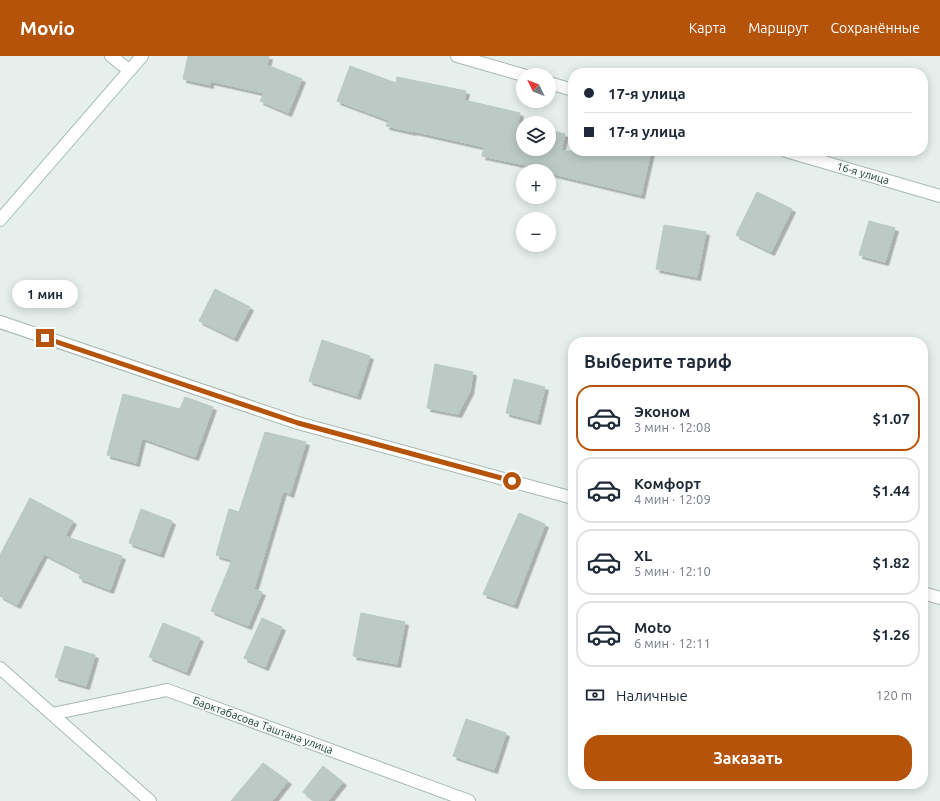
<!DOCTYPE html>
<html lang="ru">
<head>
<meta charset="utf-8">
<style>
	body { margin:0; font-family:Ubuntu,sans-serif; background:#f6f6f7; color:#1f2937; height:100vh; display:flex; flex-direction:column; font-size:15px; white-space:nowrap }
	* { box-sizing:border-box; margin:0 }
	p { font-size:13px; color:#747a83 }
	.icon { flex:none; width:22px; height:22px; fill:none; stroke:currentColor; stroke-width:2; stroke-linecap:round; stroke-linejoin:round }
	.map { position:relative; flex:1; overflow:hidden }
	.sheet { position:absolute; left:568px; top:281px; width:360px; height:452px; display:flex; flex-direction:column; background:#fff; border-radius:16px; box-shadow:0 2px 10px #0003 }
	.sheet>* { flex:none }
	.banner { position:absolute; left:568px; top:12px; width:360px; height:88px; border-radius:16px; box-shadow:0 2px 10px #0003; display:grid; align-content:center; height:88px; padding:0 16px; background:#fff }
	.needle { width:26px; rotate:313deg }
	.buttons { position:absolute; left:516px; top:12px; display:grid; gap:8px }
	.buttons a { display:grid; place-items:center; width:40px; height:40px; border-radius:50%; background:#fff; box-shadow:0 2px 10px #0003; font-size:20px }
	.end { position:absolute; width:18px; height:18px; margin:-9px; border:5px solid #b45309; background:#fff; box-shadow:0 0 0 2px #fff }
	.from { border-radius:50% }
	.bubble { position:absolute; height:28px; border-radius:14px; background:#fff; box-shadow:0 2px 10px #0003; font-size:13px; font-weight:600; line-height:28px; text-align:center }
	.banner b { display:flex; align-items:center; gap:14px; height:38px; font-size:15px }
	.banner b+b { border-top:1px solid #e0e1e3 }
	.banner i { width:10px; height:10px; background:#1f2937 }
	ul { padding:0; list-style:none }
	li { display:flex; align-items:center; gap:12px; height:66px; margin:0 8px 6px; padding:0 8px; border:2px solid #e0e1e3; border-radius:16px }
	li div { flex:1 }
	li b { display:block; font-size:15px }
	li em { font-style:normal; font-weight:600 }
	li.on { border-color:#b45309 }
	li>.icon { width:36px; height:36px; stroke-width:1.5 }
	h2 { padding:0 16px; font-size:18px; line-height:48px }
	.pay { display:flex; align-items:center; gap:10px; height:44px; padding:0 16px; font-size:15px }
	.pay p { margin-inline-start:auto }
	.action { display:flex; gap:8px; margin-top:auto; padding:8px 16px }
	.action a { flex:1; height:46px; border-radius:16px; background:#b45309; color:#fff; font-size:16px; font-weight:600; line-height:46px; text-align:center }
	header { display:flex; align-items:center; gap:24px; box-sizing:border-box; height:56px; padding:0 20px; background:#b45309; color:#fff }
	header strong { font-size:19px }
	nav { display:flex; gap:22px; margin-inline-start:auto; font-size:14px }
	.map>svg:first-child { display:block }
	.building { fill:#bbcac4; stroke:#b8c9c2; filter:url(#shadow) }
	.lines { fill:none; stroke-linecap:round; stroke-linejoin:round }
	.street-casing { stroke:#a8b8b2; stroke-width:14 }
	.secondary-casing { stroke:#a4bbb3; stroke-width:14 }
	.street { stroke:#fff; stroke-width:12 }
	.secondary { stroke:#fff; stroke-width:12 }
	.route { stroke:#b45309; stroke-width:5 }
	.labels { text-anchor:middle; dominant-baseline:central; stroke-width:3; stroke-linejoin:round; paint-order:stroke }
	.street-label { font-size:11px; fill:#24423a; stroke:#f7fbf9 }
</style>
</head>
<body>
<header>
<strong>Movio</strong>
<nav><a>Карта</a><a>Маршрут</a><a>Сохранённые</a></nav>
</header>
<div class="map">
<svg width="940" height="745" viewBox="0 0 940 745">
	<defs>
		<filter id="shadow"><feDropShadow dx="3.5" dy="3.5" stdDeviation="0" flood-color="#0004"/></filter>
	</defs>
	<rect width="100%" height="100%" fill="#e6efeb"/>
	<!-- building -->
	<g class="building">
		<polygon points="188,0 269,0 267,9 302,23 288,57 260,45 264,37 210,25 210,29 183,23"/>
		<polygon points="350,10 396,27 397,21 466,35 464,44 520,57 518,67 523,69 523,93 549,93 549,74 565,78 561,95 651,95 641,139 549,117 549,115 529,115 530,110 482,100 484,91 413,75 413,76 386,70 388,64 337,45"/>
		<polygon points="757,136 792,153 771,196 736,179"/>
		<polygon points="869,165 895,172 885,206 859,199"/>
		<polygon points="664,169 706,176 697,221 656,213"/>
		<polygon points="215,233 250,251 234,282 199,265"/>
		<polygon points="322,284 370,300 357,340 309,325"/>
		<polygon points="435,308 473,316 470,335 458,358 427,352"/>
		<polygon points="514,323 545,331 537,365 506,357"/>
		<polygon points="123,338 180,353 185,341 213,351 195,401 142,382 136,407 107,399"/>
		<polygon points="265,376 306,386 290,438 283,435 254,533 262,536 248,570 211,555 232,504 216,499 229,453 239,456"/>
		<polygon points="30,442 73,465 65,480 122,500 110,534 79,522 81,517 44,498 17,549 0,540 0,499"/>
		<polygon points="141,453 172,465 160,498 129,487"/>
		<polygon points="519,457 545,468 514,549 483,538"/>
		<polygon points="361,557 405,566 397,608 353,600"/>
		<polygon points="262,562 282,571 265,611 244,602"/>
		<polygon points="163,567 200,582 186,616 149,601"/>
		<polygon points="65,590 95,599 86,630 55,621"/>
		<polygon points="466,663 506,677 494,714 453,700"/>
		<polygon points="263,707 288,725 272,745 231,745"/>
		<polygon points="323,710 343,726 328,745 315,745 303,736"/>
	</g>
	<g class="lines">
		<defs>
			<g id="street">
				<polyline points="111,0 129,14"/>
				<polyline points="457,0 523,19"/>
				<polyline points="549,27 573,34"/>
				<polyline points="786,95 940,140"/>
				<polyline points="0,266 298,367 573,442"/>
				<polyline points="923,537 940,542"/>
				<polyline points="0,612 150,745"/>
				<polyline points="52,658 167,634 469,745"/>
			</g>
			<polyline id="secondary" points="0,164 142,0"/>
		</defs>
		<!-- street casing -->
		<use href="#street" class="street-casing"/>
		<!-- secondary casing -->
		<use href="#secondary" class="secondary-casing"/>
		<!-- street -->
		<use href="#street" class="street"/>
		<!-- secondary -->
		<use href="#secondary" class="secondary"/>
	</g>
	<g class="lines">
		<!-- route -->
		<polyline class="route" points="45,282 298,367 512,425"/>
	</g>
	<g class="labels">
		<!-- street labels -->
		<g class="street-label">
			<text transform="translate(863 117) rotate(16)">16-я улица</text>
			<text transform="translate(263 669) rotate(20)">Барктабасова Таштана улица</text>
		</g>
	</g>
</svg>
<div class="buttons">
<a><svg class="needle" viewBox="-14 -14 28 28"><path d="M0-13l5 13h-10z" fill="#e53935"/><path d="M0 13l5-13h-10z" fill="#747a83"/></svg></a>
<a><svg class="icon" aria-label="layers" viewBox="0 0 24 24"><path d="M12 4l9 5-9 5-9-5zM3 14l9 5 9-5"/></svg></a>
<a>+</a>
<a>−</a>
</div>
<i class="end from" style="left:512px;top:425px"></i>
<i class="end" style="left:45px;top:282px"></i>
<div class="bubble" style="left:12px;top:224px;width:66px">1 мин</div>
<div class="banner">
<b><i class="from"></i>17-я улица</b>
<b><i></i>17-я улица</b>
</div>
<section class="sheet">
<h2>Выберите тариф</h2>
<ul>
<li class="on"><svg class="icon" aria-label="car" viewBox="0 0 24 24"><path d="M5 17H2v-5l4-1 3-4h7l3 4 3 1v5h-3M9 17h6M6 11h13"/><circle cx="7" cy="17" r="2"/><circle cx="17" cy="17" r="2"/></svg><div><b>Эконом</b><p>3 мин · 12:08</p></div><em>$1.07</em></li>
<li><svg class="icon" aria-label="car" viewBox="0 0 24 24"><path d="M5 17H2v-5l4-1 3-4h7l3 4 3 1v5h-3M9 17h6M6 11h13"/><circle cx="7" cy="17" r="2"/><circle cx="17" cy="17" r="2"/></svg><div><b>Комфорт</b><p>4 мин · 12:09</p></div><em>$1.44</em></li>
<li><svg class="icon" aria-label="car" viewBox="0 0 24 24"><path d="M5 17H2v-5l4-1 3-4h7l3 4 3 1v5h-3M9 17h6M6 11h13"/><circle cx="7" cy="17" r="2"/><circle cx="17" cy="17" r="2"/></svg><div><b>XL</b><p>5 мин · 12:10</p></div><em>$1.82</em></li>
<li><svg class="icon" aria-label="car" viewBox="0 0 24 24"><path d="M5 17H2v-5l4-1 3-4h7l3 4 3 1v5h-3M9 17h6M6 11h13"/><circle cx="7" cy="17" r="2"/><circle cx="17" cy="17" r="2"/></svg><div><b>Moto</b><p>6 мин · 12:11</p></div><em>$1.26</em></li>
</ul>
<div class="pay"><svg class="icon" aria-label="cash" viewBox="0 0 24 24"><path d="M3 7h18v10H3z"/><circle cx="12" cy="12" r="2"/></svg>Наличные<p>120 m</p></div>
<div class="action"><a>Заказать</a></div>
</section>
</div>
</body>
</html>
